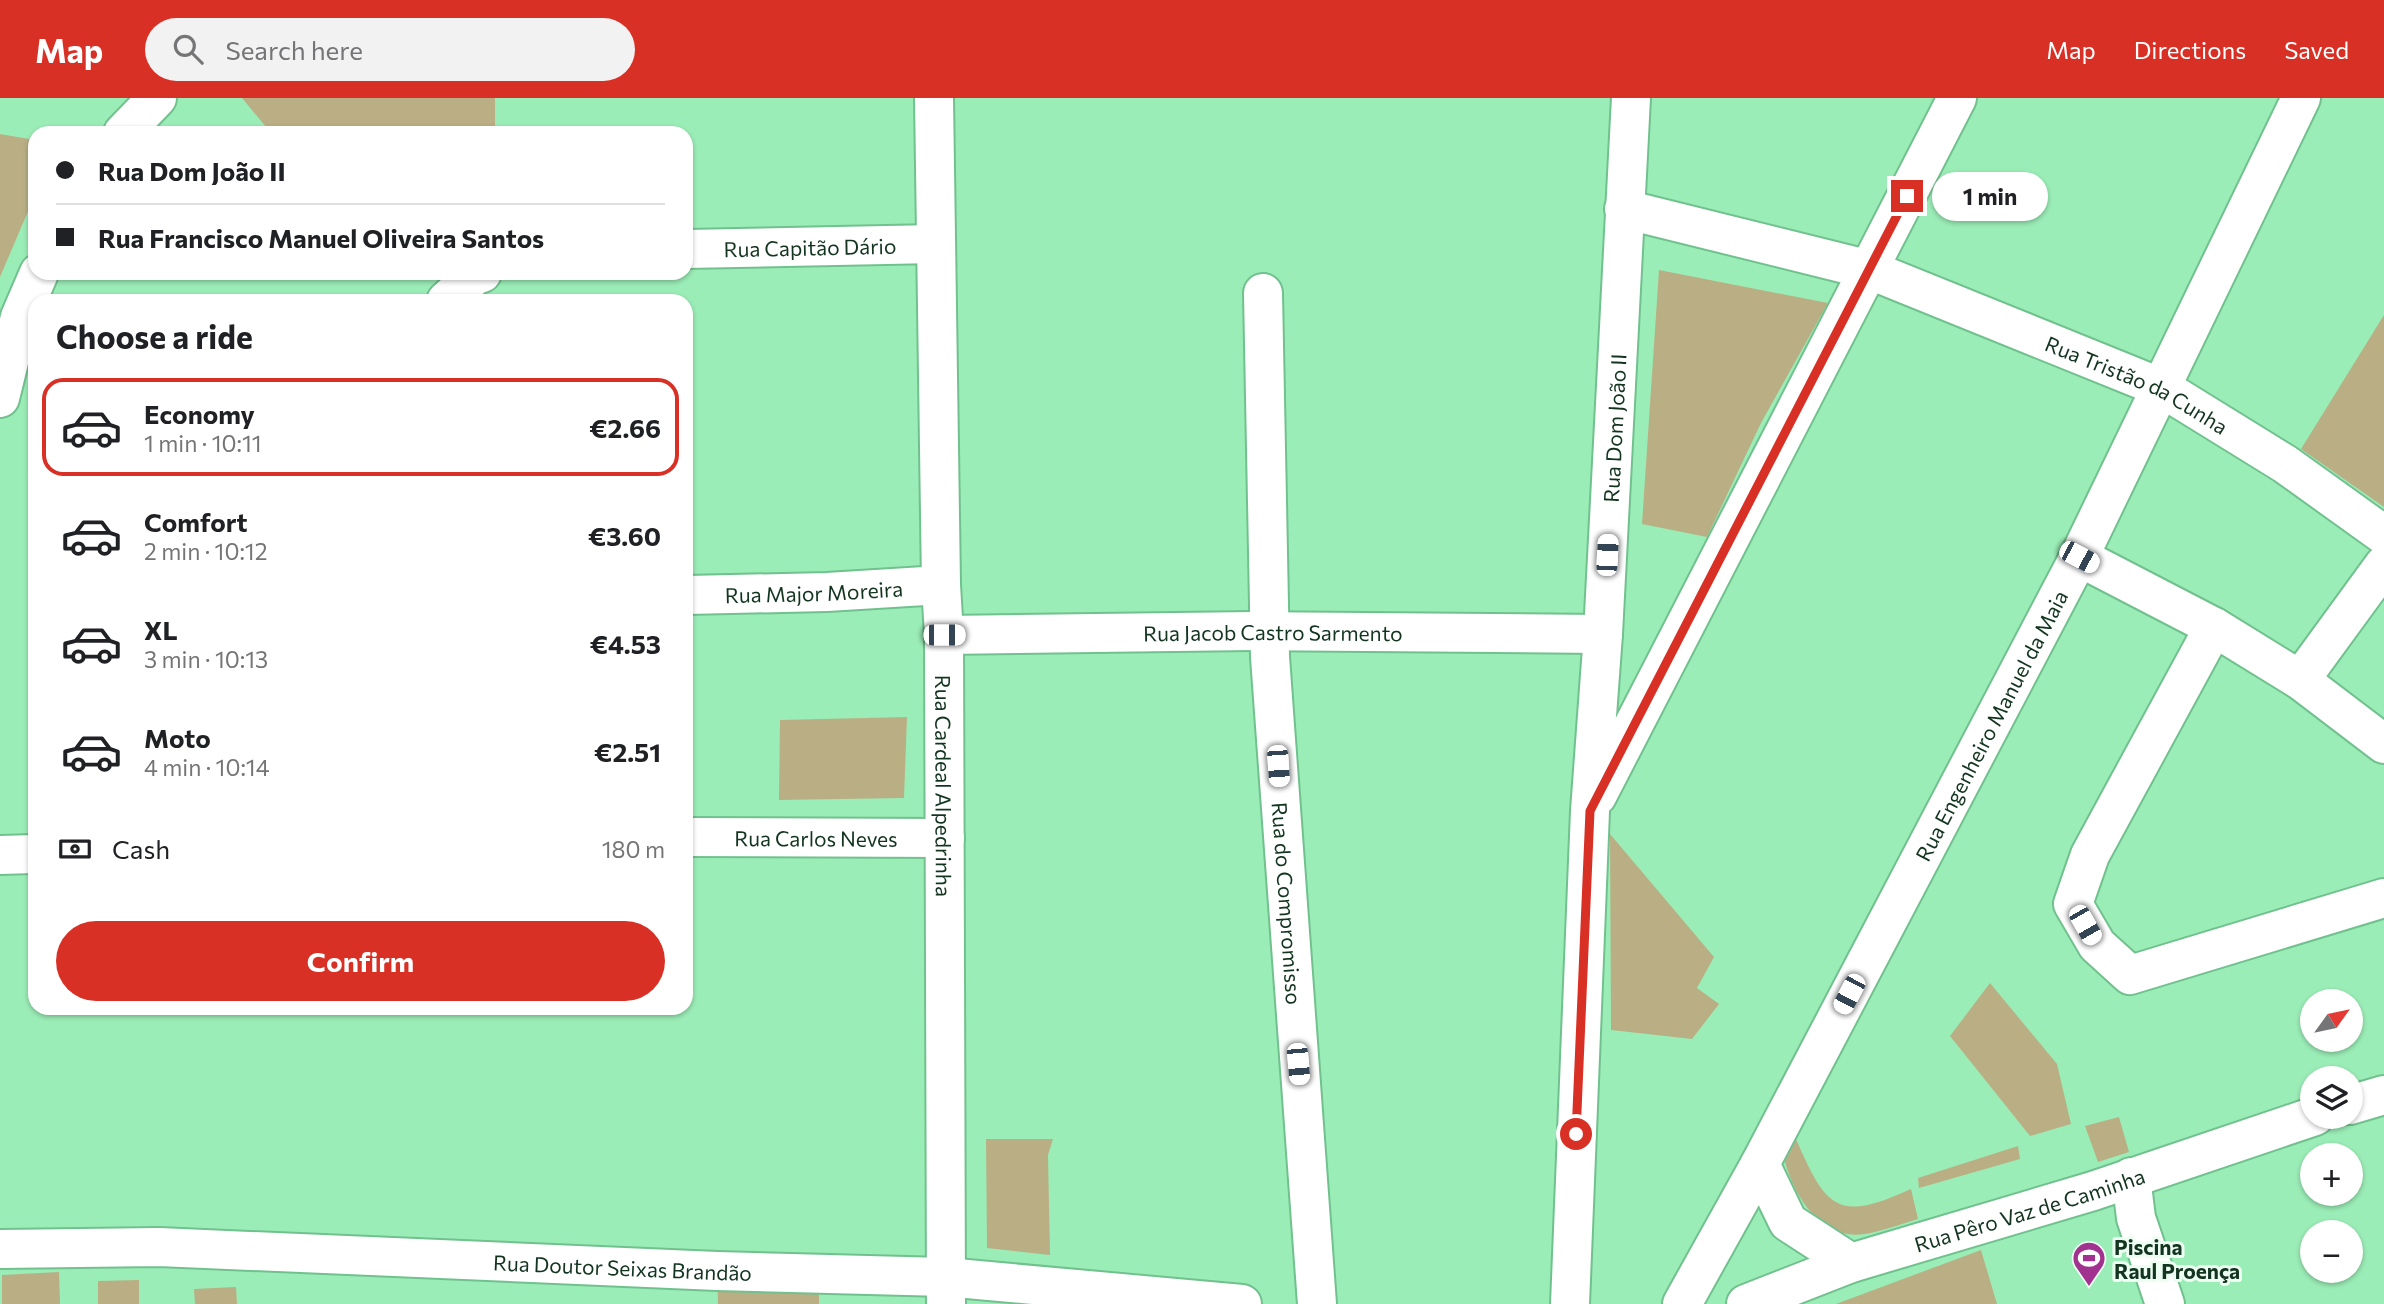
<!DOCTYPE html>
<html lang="en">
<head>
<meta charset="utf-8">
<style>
	body { margin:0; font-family:Commissioner,sans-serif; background:#f2f2f2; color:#202124; height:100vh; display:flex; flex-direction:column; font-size:26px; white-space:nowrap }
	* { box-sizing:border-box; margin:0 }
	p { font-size:23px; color:#757577 }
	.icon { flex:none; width:38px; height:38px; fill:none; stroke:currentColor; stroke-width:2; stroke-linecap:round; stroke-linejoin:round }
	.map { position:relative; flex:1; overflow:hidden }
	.drawer { position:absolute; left:28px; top:196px; width:665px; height:721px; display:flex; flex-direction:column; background:#fff; border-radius:21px; box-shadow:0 2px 5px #0004 }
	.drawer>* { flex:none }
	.banner { position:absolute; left:28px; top:28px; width:665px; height:154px; border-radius:21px; box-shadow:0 2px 5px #0004; display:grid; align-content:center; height:154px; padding:0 28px; background:#fff }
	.needle { width:46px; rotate:57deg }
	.buttons { position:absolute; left:2300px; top:891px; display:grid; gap:14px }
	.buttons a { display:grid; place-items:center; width:63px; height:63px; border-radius:50%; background:#fff; box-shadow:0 2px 5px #0004; font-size:35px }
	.end { position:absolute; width:32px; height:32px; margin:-16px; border:9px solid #d93025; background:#fff; box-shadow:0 0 0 4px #fff }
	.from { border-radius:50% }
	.bubble { position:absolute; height:49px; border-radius:24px; background:#fff; box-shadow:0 2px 5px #0004; font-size:23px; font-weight:700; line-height:49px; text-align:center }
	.car { position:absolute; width:21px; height:42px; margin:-21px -10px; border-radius:9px; box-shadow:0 0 5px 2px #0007; background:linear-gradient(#fff 24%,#345 0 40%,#fff 0 76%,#345 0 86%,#fff 0) }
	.banner b { display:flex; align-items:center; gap:24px; height:66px; font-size:26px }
	.banner b+b { border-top:2px solid #e0e0e0 }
	.banner i { width:18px; height:18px; background:#202124 }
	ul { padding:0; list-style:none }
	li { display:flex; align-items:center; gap:21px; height:98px; margin:0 14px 10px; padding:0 14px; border:4px solid transparent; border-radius:21px }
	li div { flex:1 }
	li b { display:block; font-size:26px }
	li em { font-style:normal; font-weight:700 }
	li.on { border-color:#d93025 }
	li>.icon { width:63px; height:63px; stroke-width:1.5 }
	h2 { padding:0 28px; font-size:32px; line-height:84px }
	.pay { display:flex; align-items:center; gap:18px; height:77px; padding:0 28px; font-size:26px }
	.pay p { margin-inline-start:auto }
	.action { display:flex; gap:14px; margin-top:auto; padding:14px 28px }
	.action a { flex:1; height:80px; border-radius:42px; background:#d93025; color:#fff; font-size:28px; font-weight:700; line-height:80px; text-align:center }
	header { display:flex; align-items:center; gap:42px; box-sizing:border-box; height:98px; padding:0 35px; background:#d93025; color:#fff }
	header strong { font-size:33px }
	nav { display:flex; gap:38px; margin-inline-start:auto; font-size:24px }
	.search { width:490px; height:63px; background:#f2f2f2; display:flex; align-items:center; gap:18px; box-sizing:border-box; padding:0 24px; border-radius:38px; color:#757577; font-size:26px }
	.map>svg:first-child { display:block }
	.green { fill:#baaf84 }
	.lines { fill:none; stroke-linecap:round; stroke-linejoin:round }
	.minor-casing { stroke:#71c18e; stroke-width:42 }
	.minor { stroke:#fff; stroke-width:38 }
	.route { stroke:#d93025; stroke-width:9 }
	.labels { text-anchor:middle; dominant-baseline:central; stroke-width:6; stroke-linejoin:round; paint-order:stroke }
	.street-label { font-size:21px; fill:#133520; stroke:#edfdf2 }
	.poi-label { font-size:21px; font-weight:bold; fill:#133520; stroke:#edfdf2; text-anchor:start }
</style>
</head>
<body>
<header>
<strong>Map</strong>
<div class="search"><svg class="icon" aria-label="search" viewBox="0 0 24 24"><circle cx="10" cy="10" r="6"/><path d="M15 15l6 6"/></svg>Search here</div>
<nav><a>Map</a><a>Directions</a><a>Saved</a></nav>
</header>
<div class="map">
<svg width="2384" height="1206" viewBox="0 0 2384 1206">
	<rect width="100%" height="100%" fill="#9bedb7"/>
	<!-- green -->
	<g class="green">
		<polygon points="242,0 495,0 495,35 271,35"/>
		<polygon points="0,36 35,42 35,97 0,179"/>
		<polygon points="1659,172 1828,205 1761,325 1707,439 1642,426"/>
		<polygon points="2384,217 2384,409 2301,351"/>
		<polygon points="907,619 904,700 779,702 780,622"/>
		<polygon points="1610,736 1714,859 1697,890 1719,906 1692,941 1611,932"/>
		<polygon points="1990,885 2057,966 2071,1026 2030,1038 1950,938"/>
		<polygon points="2119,1019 2129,1054 2098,1064 2085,1028"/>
		<polygon points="986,1041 1053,1041 1048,1057 1050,1157 987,1150"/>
		<path d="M1796 1041C1826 1110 1837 1125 1911 1091L1918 1121C1901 1126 1883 1133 1865 1136 1820 1143 1794 1097 1784 1061Z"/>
		<polygon points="2018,1048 2020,1061 1919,1090 1918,1080"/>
		<polygon points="1981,1152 1997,1206 1836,1206"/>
		<polygon points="717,1173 819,1184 819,1206 718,1206"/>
		<polygon points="59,1174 60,1206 2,1206 2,1177"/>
		<polygon points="139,1182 139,1206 98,1206 98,1183"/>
		<polygon points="236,1189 237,1206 195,1206 194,1191"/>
	</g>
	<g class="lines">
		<defs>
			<g id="minor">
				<path id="s1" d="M934 0 941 487 944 537 946 1206"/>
				<polyline points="123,35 157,0"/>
				<path id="s2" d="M1624 111 1870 172 2162 290 2285 366 2384 437"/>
				<path id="s3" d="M686 151 936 146"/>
				<path id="s4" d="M1263 195 1270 559 1317 1206"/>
				<polyline points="446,203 474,178 482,175"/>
				<polyline points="0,300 20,219 39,175"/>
				<polyline points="2079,459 2214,529 2300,582 2384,646"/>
				<path id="s5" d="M686 497 827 494 941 487"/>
				<polyline points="2214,529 2090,757 2073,806 2097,847 2130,877 2384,800"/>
				<path id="s6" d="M944 537 1254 533 1603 536"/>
				<polyline points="2300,582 2384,467"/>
				<polyline points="1597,698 1957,0"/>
				<path id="s7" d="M686 739 945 740"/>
				<polyline points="0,757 35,756"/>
				<polyline points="2350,1007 2384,997"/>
				<polyline points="1760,1066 1788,1124 1851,1165"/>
				<polyline points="2131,1079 2136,1120 2165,1206"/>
				<path id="s8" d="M0 1151 159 1149 717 1173 945 1179 1242 1206"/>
				<path id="s9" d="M1570 1206 1590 713 1603 536 1631 0"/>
				<path id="s10" d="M1682 1206 1760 1066 2079 459 2301 0"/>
				<path id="s11" d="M1746 1206 1851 1165 2093 1093 2315 1018"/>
			</g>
		</defs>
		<!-- minor casing -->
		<use href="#minor" class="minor-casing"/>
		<!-- minor -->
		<use href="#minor" class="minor"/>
	</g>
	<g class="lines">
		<!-- route -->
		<polyline class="route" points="1576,1036 1590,713 1907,98"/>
	</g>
	<!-- icons -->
	<defs>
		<symbol id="stadium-pin" viewBox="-11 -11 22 30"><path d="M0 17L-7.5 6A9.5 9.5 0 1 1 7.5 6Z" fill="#a13290" stroke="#edfdf2"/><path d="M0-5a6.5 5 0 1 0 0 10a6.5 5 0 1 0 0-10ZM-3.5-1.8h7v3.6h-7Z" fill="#fff"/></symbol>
	</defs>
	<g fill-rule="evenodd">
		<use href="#stadium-pin" x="2070" y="1141" width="38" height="52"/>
	</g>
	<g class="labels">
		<!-- street labels -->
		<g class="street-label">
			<text stroke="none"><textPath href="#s3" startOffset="124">Rua Capitão Dário</textPath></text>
			<text stroke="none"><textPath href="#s2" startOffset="544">Rua Tristão da Cunha</textPath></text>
			<text stroke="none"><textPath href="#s9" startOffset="877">Rua Dom João II</textPath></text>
			<text stroke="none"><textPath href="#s5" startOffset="128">Rua Major Moreira</textPath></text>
			<text stroke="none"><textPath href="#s6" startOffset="329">Rua Jacob Castro Sarmento</textPath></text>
			<text stroke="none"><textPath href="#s10" startOffset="656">Rua Engenheiro Manuel da Maia</textPath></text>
			<text stroke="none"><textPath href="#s1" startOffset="688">Rua Cardeal Alpedrinha</textPath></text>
			<text stroke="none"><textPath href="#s7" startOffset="130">Rua Carlos Neves</textPath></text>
			<text stroke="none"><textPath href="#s4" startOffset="611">Rua do Compromisso</textPath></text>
			<text stroke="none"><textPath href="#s11" startOffset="299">Rua Pêro Vaz de Caminha</textPath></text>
			<text stroke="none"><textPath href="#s8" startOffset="623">Rua Doutor Seixas Brandão</textPath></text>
		</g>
		<!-- poi labels -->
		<g class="poi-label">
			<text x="2114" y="1148">Piscina<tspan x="2114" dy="24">Raul Proença</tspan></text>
		</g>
	</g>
</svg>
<div class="buttons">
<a><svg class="needle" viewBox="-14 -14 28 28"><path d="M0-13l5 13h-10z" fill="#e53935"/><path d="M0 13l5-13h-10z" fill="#757577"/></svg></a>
<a><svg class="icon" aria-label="layers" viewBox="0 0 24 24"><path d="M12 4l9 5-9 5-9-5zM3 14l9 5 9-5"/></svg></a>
<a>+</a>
<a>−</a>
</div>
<i class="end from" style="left:1576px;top:1036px"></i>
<i class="end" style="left:1907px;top:98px"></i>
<div class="bubble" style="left:1932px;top:74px;width:116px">1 min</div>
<i class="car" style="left:1607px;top:457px;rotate:3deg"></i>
<i class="car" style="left:2079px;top:459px;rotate:118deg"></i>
<i class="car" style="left:944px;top:537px;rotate:90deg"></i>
<i class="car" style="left:1278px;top:668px;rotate:176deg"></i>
<i class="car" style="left:2085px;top:827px;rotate:150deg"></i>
<i class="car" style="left:1849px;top:896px;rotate:208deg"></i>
<i class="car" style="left:1298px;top:966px;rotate:175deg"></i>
<div class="banner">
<b><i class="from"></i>Rua Dom João II</b>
<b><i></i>Rua Francisco Manuel Oliveira Santos</b>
</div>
<section class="drawer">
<h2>Choose a ride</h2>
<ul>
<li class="on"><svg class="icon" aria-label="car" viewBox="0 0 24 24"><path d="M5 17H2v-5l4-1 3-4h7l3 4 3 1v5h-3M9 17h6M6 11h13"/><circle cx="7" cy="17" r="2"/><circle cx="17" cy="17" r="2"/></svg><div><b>Economy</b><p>1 min · 10:11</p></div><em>€2.66</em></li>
<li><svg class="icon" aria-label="car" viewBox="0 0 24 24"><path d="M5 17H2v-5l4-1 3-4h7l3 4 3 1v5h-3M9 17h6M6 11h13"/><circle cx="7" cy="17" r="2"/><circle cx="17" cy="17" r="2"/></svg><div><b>Comfort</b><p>2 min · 10:12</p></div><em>€3.60</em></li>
<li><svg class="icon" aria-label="car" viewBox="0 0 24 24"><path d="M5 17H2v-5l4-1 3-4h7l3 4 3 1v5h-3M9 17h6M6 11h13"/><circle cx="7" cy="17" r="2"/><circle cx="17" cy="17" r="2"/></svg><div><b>XL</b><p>3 min · 10:13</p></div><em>€4.53</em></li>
<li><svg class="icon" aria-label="car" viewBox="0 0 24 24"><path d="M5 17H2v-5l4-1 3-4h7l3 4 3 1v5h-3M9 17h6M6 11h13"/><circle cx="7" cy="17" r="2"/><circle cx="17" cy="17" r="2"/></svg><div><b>Moto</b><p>4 min · 10:14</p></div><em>€2.51</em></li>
</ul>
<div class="pay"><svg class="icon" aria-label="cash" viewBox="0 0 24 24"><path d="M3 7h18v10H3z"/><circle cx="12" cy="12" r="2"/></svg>Cash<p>180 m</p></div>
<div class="action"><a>Confirm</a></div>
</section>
</div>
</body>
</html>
